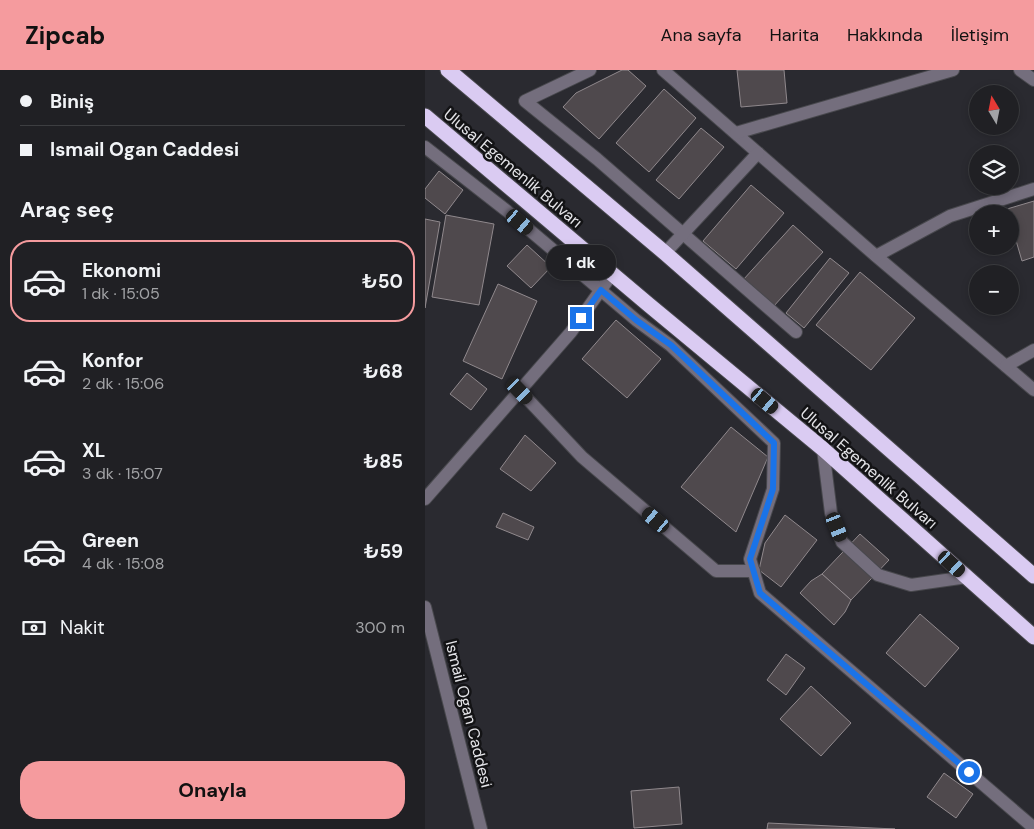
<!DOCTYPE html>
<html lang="tr">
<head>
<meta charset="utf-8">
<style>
	body { margin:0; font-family:"DM Sans",sans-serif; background:#2d2d31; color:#f1f3f6; height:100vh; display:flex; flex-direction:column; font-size:19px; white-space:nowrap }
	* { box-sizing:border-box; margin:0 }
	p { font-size:16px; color:#a2a3a6 }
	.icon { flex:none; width:28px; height:28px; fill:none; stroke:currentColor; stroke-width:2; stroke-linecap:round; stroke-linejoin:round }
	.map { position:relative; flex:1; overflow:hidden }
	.details { display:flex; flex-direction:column; background:#202024; width:425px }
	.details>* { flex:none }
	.top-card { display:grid; align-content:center; height:110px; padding:0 20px; background:#202024 }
	.needle { width:32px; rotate:350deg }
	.fabs { position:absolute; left:544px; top:15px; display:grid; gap:10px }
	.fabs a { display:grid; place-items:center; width:50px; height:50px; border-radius:50%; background:#202024; box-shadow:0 2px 8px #0003,0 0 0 1px #3d3e41; font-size:25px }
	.end { position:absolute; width:22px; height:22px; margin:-11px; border:6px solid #1a73e8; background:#fff; box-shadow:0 0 0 2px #fff }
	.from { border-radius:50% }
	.bubble { position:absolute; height:35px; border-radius:18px; background:#202024; box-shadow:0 2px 8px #0003,0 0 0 1px #3d3e41; font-size:16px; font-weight:700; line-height:35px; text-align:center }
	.car { position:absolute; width:15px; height:30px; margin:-15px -8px; border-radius:6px; box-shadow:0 0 4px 1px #0007; background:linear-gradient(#222 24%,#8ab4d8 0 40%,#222 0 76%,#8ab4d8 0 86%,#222 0) }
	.top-card b { display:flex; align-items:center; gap:18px; height:48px; font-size:19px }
	.top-card b+b { border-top:1px solid #3d3e41 }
	.top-card i { width:12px; height:12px; background:#f1f3f6 }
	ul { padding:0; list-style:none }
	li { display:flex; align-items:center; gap:15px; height:82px; margin:0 10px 8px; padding:0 10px; border:2px solid transparent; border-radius:20px }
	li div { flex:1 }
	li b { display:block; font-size:19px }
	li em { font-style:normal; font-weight:700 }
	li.current { border-color:#f59b9e }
	li>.icon { width:45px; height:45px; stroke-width:1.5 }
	h2 { padding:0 20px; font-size:22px; line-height:60px }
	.pay { display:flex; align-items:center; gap:12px; height:55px; padding:0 20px; font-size:19px }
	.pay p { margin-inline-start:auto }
	.primary-button { display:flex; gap:10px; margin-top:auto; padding:10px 20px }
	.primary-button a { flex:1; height:58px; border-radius:20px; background:#f59b9e; color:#111; font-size:20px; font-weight:700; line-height:58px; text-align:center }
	header { display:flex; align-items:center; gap:30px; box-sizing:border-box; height:70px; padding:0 25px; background:#f59b9e; color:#111 }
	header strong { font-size:24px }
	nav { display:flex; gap:28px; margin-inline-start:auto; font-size:18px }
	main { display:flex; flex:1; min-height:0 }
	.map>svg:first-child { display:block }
	.building { fill:#4f494d; stroke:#90898d }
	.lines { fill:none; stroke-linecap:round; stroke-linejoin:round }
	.minor-casing { stroke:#48484d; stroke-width:14 }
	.highway-casing { stroke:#48484d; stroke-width:17 }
	.minor { stroke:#746e7d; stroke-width:12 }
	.highway { stroke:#dacbf2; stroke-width:15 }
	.route { stroke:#1a73e8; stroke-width:6 }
	.labels { text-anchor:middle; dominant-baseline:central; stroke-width:5; stroke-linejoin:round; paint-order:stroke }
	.street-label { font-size:16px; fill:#e4e4e8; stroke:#131315 }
</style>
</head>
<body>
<header>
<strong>Zipcab</strong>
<nav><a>Ana sayfa</a><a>Harita</a><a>Hakkında</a><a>İletişim</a></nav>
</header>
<main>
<section class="details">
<div class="top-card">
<b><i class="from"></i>Biniş</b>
<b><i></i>Ismail Ogan Caddesi</b>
</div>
<h2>Araç seç</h2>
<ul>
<li class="current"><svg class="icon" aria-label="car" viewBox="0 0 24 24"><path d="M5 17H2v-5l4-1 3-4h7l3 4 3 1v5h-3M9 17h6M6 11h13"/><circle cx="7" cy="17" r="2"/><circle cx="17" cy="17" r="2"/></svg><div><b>Ekonomi</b><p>1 dk · 15:05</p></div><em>₺50</em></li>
<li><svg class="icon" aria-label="car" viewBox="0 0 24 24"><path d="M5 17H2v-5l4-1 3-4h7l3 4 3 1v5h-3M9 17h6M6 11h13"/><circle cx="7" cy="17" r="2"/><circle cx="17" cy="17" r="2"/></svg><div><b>Konfor</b><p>2 dk · 15:06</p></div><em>₺68</em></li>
<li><svg class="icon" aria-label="car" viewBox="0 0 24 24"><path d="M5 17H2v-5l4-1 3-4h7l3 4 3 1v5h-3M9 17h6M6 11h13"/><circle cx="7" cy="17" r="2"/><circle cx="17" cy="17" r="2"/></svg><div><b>XL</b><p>3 dk · 15:07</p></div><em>₺85</em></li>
<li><svg class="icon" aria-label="car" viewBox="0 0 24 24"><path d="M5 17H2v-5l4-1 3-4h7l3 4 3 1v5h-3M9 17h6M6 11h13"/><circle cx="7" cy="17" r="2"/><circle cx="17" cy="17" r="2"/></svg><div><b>Green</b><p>4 dk · 15:08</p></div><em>₺59</em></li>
</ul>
<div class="pay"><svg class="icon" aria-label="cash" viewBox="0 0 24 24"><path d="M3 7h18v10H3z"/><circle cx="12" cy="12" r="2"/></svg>Nakit<p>300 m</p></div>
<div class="primary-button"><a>Onayla</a></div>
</section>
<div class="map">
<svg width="609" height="759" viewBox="0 0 609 759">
	<rect width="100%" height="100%" fill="#2a2a30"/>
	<!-- building -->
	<g class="building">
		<polygon points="197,0 203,0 221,16 174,69 138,37 151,23"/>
		<polygon points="312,0 359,0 362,33 316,37"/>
		<polygon points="239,19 271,48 224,102 191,73"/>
		<polygon points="276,58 299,77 254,129 231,110"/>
		<polygon points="14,101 38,120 20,144 0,128 0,119"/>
		<polygon points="326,115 359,143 311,199 278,171"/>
		<polygon points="609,131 609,187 597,191 585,150 585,144 583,144 582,139"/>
		<polygon points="21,145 69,154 54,235 7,227"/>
		<polygon points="0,149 15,152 0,238"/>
		<polygon points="368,155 398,182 348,237 318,210"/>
		<polygon points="102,175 126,197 106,218 82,196"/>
		<polygon points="405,188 424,203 379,258 361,243"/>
		<polygon points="435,202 490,248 446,300 391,255"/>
		<polygon points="73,214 112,231 77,309 38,291"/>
		<polygon points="191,250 236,289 202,328 157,289"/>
		<polygon points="42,303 62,319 46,340 25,324"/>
		<polygon points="306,357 343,387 311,462 256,417"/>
		<polygon points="100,365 131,393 106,421 75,399"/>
		<polygon points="78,443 109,457 103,470 71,457"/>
		<polygon points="360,445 392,470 356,517 334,500 340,473"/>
		<polygon points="435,464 464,490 426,530 397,504"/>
		<polygon points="397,504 426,530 420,542 409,555 375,523 386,511"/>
		<polygon points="495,544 534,578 500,617 461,583"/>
		<polygon points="361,584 380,598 361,625 342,610"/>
		<polygon points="386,616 426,653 396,686 355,649"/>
		<polygon points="519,703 548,724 531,748 502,727"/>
		<polygon points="254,717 257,754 209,758 206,721"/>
		<polygon points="343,753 470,759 342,759"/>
	</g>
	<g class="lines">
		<defs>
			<g id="minor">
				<polyline points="165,0 100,31 172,89 371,262"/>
				<polyline points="238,0 451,186 609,320"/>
				<polyline points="595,0 609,10"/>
				<polyline points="311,63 528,0"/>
				<polyline points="0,77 82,141 211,250 245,275 349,373 348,419 325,489 335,523 609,758"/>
				<polyline points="240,183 333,83"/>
				<polyline points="451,186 525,146 609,119"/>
				<polyline points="581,296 609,280"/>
				<polyline points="95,321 157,387 291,501 329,501"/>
				<polyline points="398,379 406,443 417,472 453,505 486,515 542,507"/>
				<polyline points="0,429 146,262 187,204"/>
				<polyline points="0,537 56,759"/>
			</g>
			<g id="highway">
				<polyline points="23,0 240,183 609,506"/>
				<polyline points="0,46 224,235 398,379 609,567"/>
			</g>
		</defs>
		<!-- minor casing -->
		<use href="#minor" class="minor-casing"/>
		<!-- highway casing -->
		<use href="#highway" class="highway-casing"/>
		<!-- minor -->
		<use href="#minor" class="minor"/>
		<!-- highway -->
		<use href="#highway" class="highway"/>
	</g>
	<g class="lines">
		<!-- route -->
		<polyline class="route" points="156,248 176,220 211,250 246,275 349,373 348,419 325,489 335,523 544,702"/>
	</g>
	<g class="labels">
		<!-- street labels -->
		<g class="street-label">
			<text transform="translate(88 98) rotate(40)">Ulusal Egemenlik Bulvarı</text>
			<text transform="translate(444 398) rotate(41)">Ulusal Egemenlik Bulvarı</text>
			<text transform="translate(44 644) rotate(76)">Ismail Ogan Caddesi</text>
		</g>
	</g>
</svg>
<div class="fabs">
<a><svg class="needle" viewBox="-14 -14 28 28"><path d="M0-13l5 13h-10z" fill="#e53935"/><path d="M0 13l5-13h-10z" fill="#a2a3a6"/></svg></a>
<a><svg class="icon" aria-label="layers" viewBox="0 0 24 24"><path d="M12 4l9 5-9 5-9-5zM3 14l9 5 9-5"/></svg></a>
<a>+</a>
<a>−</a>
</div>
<i class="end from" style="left:544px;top:702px"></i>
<i class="end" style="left:156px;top:248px"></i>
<div class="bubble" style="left:121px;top:175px;width:70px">1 dk</div>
<i class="car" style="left:95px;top:152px;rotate:130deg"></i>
<i class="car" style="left:95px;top:321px;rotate:136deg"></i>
<i class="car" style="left:340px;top:331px;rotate:130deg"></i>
<i class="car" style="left:231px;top:450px;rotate:310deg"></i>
<i class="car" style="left:412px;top:457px;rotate:158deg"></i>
<i class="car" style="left:527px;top:494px;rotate:132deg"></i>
</div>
</main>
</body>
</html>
